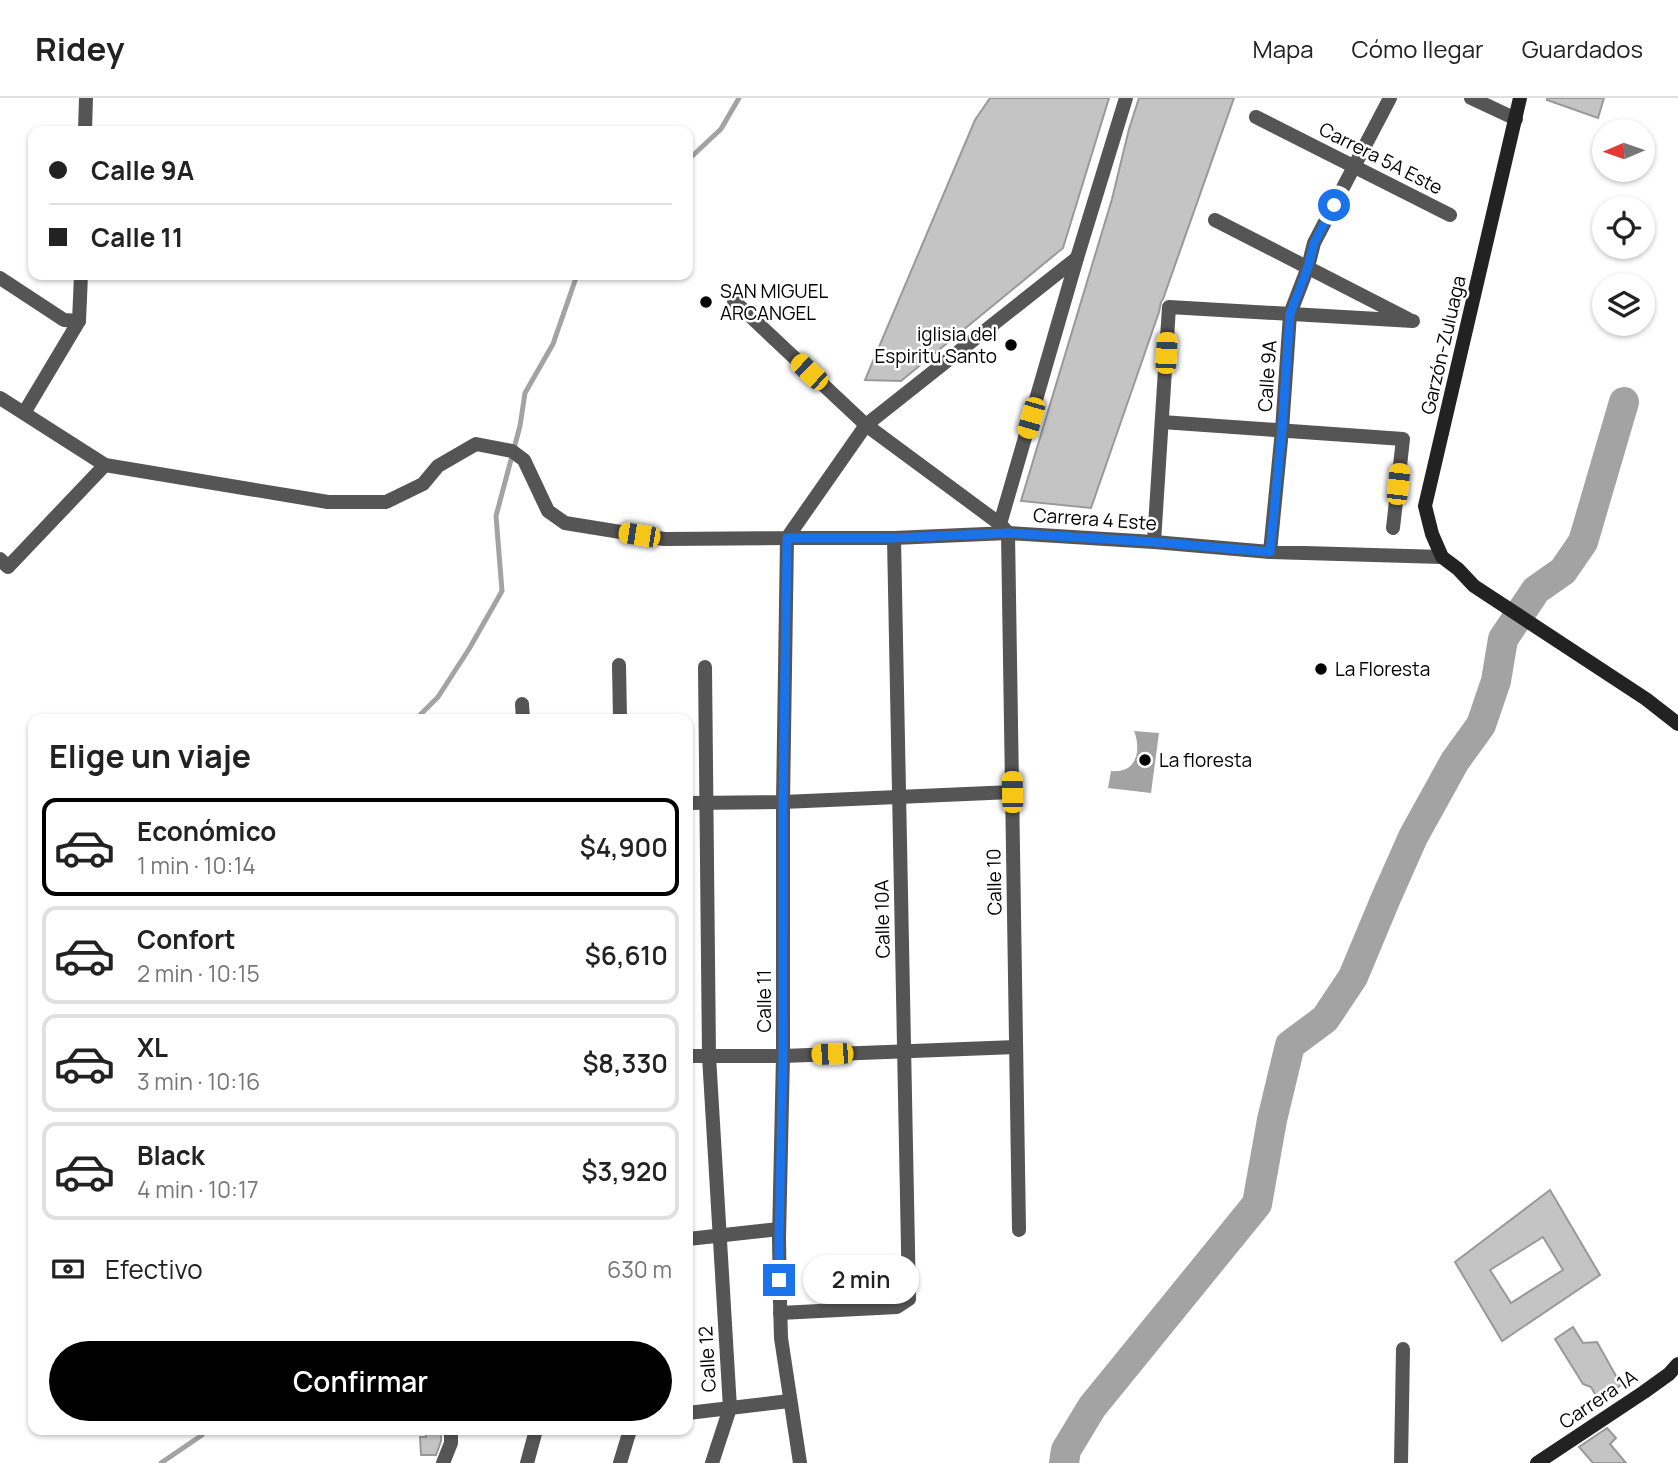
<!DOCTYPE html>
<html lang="es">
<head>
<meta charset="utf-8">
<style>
	body { margin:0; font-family:Manrope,sans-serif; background:#f6f6f6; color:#222; height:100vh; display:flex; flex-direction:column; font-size:26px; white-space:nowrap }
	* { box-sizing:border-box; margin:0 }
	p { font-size:23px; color:#767676 }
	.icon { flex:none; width:38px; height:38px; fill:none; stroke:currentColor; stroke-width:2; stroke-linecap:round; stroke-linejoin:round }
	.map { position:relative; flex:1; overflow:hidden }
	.side { position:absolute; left:28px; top:616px; width:665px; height:721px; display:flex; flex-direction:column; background:#fff; border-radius:14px; box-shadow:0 2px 5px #0004 }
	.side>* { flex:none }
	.top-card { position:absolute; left:28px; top:28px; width:665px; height:154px; border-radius:14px; box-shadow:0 2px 5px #0004; display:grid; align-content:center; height:154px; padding:0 21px; background:#fff }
	.needle { width:46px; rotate:268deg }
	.tools { position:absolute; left:1592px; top:21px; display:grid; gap:14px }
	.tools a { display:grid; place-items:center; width:63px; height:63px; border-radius:50%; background:#fff; box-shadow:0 2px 5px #0004; font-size:35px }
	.end { position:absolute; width:32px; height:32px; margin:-16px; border:9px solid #1a73e8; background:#fff; box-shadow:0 0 0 4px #fff }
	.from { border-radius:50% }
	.bubble { position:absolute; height:49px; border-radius:24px; background:#fff; box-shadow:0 2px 5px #0004; font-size:23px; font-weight:600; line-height:49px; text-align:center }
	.car { position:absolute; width:21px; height:42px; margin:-21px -10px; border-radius:9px; box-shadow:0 0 5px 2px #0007; background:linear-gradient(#f5c518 24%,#345 0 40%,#f5c518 0 76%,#345 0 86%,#f5c518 0) }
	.top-card b { display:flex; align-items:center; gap:24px; height:66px; font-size:26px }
	.top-card b+b { border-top:2px solid #e0e0e0 }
	.top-card i { width:18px; height:18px; background:#222 }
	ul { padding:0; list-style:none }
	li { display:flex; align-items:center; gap:21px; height:98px; margin:0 14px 10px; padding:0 7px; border:4px solid #e0e0e0; border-radius:14px }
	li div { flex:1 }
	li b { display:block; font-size:26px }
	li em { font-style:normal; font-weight:600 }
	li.on { border-color:#000 }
	li>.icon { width:63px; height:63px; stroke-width:1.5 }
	h2 { padding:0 21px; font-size:32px; line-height:84px }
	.pay { display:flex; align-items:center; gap:18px; height:77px; padding:0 21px; font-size:26px }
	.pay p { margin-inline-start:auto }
	.primary-button { display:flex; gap:14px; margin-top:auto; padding:14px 21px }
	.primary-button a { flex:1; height:80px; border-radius:42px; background:#000; color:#fff; font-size:28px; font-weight:600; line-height:80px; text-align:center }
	header { display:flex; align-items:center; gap:42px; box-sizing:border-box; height:98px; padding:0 35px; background:#fff; border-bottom:2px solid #e0e0e0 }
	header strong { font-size:33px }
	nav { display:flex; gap:38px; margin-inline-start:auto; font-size:24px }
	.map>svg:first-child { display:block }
	.water { fill:#a3a3a3 }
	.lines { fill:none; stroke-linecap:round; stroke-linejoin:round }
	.stream { stroke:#a3a3a3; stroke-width:5 }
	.river { stroke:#a3a3a3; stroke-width:30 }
	.building { fill:#c4c4c4; stroke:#999; stroke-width:2; fill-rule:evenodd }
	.minor { stroke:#555; stroke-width:14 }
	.tertiary { stroke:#555; stroke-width:14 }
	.secondary { stroke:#222; stroke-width:14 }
	.route { stroke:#1a73e8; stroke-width:9 }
	.poi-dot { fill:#000; stroke:#fff; stroke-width:2.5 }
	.labels { text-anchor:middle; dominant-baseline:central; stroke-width:5; stroke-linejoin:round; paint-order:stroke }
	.street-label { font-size:19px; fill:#000; stroke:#fff }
	.poi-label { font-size:19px; fill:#000; stroke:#fff; text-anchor:start }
</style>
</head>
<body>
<header>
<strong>Ridey</strong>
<nav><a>Mapa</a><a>Cómo llegar</a><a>Guardados</a></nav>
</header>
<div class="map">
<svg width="1678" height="1365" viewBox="0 0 1678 1365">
	<rect width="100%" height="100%" fill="#fff"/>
	<!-- water -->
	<path class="water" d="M1134 633 1159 635 1151 695 1108 690 1111 673C1136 676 1142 653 1134 633Z"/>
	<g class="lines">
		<!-- stream -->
		<g class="stream">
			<polyline points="688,62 721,31 739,0"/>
			<polyline points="416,621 438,599 469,551 502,493 496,418 520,328 525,295 553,246 577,177"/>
			<polyline points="161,1365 202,1337 204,1332"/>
		</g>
		<!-- river -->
		<polyline class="river" points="1064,1365 1066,1352 1092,1309 1257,1106 1272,1022 1290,947 1325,921 1353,879 1386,800 1413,739 1455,663 1481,627 1496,583 1503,541 1536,492 1563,473 1583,444 1624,304"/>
	</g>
	<!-- building -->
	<g class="building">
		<polygon points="990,0 1109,0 1063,150 901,283 865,282 975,22"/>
		<polygon points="1139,0 1234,0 1163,201 1161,204 1159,214 1091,410 1021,403 1112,101 1129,31"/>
		<polygon points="1547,0 1604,0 1598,20 1547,2"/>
		<path d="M1550 1092 1600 1177 1502 1243 1455 1164ZM1543 1139 1563 1172 1511 1205 1490 1172Z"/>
		<polygon points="1573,1229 1583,1245 1597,1244 1621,1287 1599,1303 1591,1289 1583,1286 1555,1241"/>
		<polygon points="1607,1330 1616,1340 1610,1346 1626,1365 1593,1365 1579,1349"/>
		<polygon points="426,1332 441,1332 441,1343 436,1357 421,1357 420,1339 426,1339"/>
	</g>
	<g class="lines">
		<!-- minor -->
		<g class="minor">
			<polyline points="1471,0 1516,21"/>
			<polyline points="1256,19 1450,117"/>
			<polyline points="85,33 86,0"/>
			<polyline points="1215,122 1408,221"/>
			<polyline points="0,180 64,222 79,223"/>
			<polyline points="734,203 866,327 1000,426"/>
			<polyline points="0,300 105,367 328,404 386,404 423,386 438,368 476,346 512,353 524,362 548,413 565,425 664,441 787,440 866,327 1077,160"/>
			<polyline points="24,315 79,223 81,177"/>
			<polyline points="1162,324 1403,341 1393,430"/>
			<polyline points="1154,444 1169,209 1413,223"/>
			<polyline points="1270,454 1282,332 1290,216 1308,169 1314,145 1390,0"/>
			<polyline points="0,461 8,469 105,367"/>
			<polyline points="619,567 620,621"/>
			<polyline points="705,569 709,958 730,1310 712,1365"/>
			<polyline points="522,606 523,621"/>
			<polyline points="688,705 783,704 1012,694"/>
			<polyline points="688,958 783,958 1016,949"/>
			<polyline points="1019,1132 1008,435 1000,426 1077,160 1126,0"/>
			<polyline points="688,1141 779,1131"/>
			<polyline points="780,1215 897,1209 909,1201 894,440"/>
			<polyline points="688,1315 789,1303"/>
			<polyline points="443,1365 451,1345 451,1332"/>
			<polyline points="527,1365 536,1332"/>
			<polyline points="620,1365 630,1332"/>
			<polyline points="1401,1365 1403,1251"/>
		</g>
		<!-- tertiary -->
		<polyline class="tertiary" points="800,1365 781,1240 780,1203 779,1140 783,958 783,704 787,440 894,440 1008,435 1154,444 1270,454 1442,459"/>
		<!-- secondary -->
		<g class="secondary">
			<polyline points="1520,0 1425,408 1432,436 1442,459 1458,471 1474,488 1646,601 1678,626"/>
			<polyline points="1537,1365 1644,1294 1669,1276 1678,1266"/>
		</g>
	</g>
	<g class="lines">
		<!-- route -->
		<polyline class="route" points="779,1182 779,1140 783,958 783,704 787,440 894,440 1008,435 1154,444 1270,454 1282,332 1290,216 1308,169 1314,145 1334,107"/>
	</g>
	<!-- markers -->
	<g class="poi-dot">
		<circle cx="706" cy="204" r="7"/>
		<circle cx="1011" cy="247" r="7"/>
		<circle cx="1321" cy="571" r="7"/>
		<circle cx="1145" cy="662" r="7"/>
	</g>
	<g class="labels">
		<!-- street labels -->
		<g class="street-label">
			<text transform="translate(1381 60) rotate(27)">Carrera 5A Este</text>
			<text transform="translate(1443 247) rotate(-77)">Garzón-Zuluaga</text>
			<text transform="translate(1267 278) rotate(-86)">Calle 9A</text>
			<text transform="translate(1095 421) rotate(4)">Carrera 4 Este</text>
			<text transform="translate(994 784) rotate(-91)">Calle 10</text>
			<text transform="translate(882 821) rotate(-91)">Calle 10A</text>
			<text transform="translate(764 903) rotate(-90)">Calle 11</text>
			<text transform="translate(707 1261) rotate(-93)">Calle 12</text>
			<text transform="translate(1598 1301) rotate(-34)">Carrera 1A</text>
		</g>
		<!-- poi labels -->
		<g class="poi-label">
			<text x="720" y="193">SAN MIGUEL<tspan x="720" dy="22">ARCANGEL</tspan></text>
			<text x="997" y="236" text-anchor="end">iglisia del<tspan x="997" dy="22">Espiritu Santo</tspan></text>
			<text x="1335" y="571">La Floresta</text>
			<text x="1159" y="662">La floresta</text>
		</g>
	</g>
</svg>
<div class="tools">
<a><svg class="needle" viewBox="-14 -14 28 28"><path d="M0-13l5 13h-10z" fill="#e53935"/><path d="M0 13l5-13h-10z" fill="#767676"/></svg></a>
<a><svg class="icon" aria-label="locate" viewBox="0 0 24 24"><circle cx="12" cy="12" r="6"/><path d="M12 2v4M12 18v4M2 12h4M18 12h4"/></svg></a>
<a><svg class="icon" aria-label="layers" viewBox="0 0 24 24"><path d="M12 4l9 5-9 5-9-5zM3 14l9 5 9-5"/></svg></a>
</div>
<i class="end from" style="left:1334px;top:107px"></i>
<i class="end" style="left:779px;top:1182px"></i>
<div class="bubble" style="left:803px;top:1157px;width:116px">2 min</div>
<i class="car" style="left:1166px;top:255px;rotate:3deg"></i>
<i class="car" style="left:809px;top:274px;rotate:313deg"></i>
<i class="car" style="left:1031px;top:320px;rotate:196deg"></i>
<i class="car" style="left:1398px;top:386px;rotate:6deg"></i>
<i class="car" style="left:639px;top:437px;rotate:279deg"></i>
<i class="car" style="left:1012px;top:694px;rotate:359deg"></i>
<i class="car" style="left:832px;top:956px;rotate:268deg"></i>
<div class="top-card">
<b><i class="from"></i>Calle 9A</b>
<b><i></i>Calle 11</b>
</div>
<section class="side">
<h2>Elige un viaje</h2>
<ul>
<li class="on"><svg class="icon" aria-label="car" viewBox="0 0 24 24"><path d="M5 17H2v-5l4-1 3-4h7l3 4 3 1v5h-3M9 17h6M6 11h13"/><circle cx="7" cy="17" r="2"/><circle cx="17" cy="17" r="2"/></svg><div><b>Económico</b><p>1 min · 10:14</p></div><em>$4,900</em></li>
<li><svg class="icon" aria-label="car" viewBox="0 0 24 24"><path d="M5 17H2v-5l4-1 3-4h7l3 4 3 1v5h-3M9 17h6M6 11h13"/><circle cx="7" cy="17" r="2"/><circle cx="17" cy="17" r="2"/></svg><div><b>Confort</b><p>2 min · 10:15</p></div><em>$6,610</em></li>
<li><svg class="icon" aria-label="car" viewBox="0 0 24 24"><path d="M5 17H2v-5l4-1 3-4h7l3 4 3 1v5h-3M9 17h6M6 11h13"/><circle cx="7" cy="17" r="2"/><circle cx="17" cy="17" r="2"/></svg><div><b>XL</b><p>3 min · 10:16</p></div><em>$8,330</em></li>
<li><svg class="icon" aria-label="car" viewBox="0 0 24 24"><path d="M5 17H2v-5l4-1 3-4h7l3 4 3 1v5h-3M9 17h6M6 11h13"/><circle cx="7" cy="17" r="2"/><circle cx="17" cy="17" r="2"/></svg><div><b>Black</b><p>4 min · 10:17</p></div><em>$3,920</em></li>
</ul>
<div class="pay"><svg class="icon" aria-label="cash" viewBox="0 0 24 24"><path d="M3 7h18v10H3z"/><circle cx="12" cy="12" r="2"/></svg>Efectivo<p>630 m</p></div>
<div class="primary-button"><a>Confirmar</a></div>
</section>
</div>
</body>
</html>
